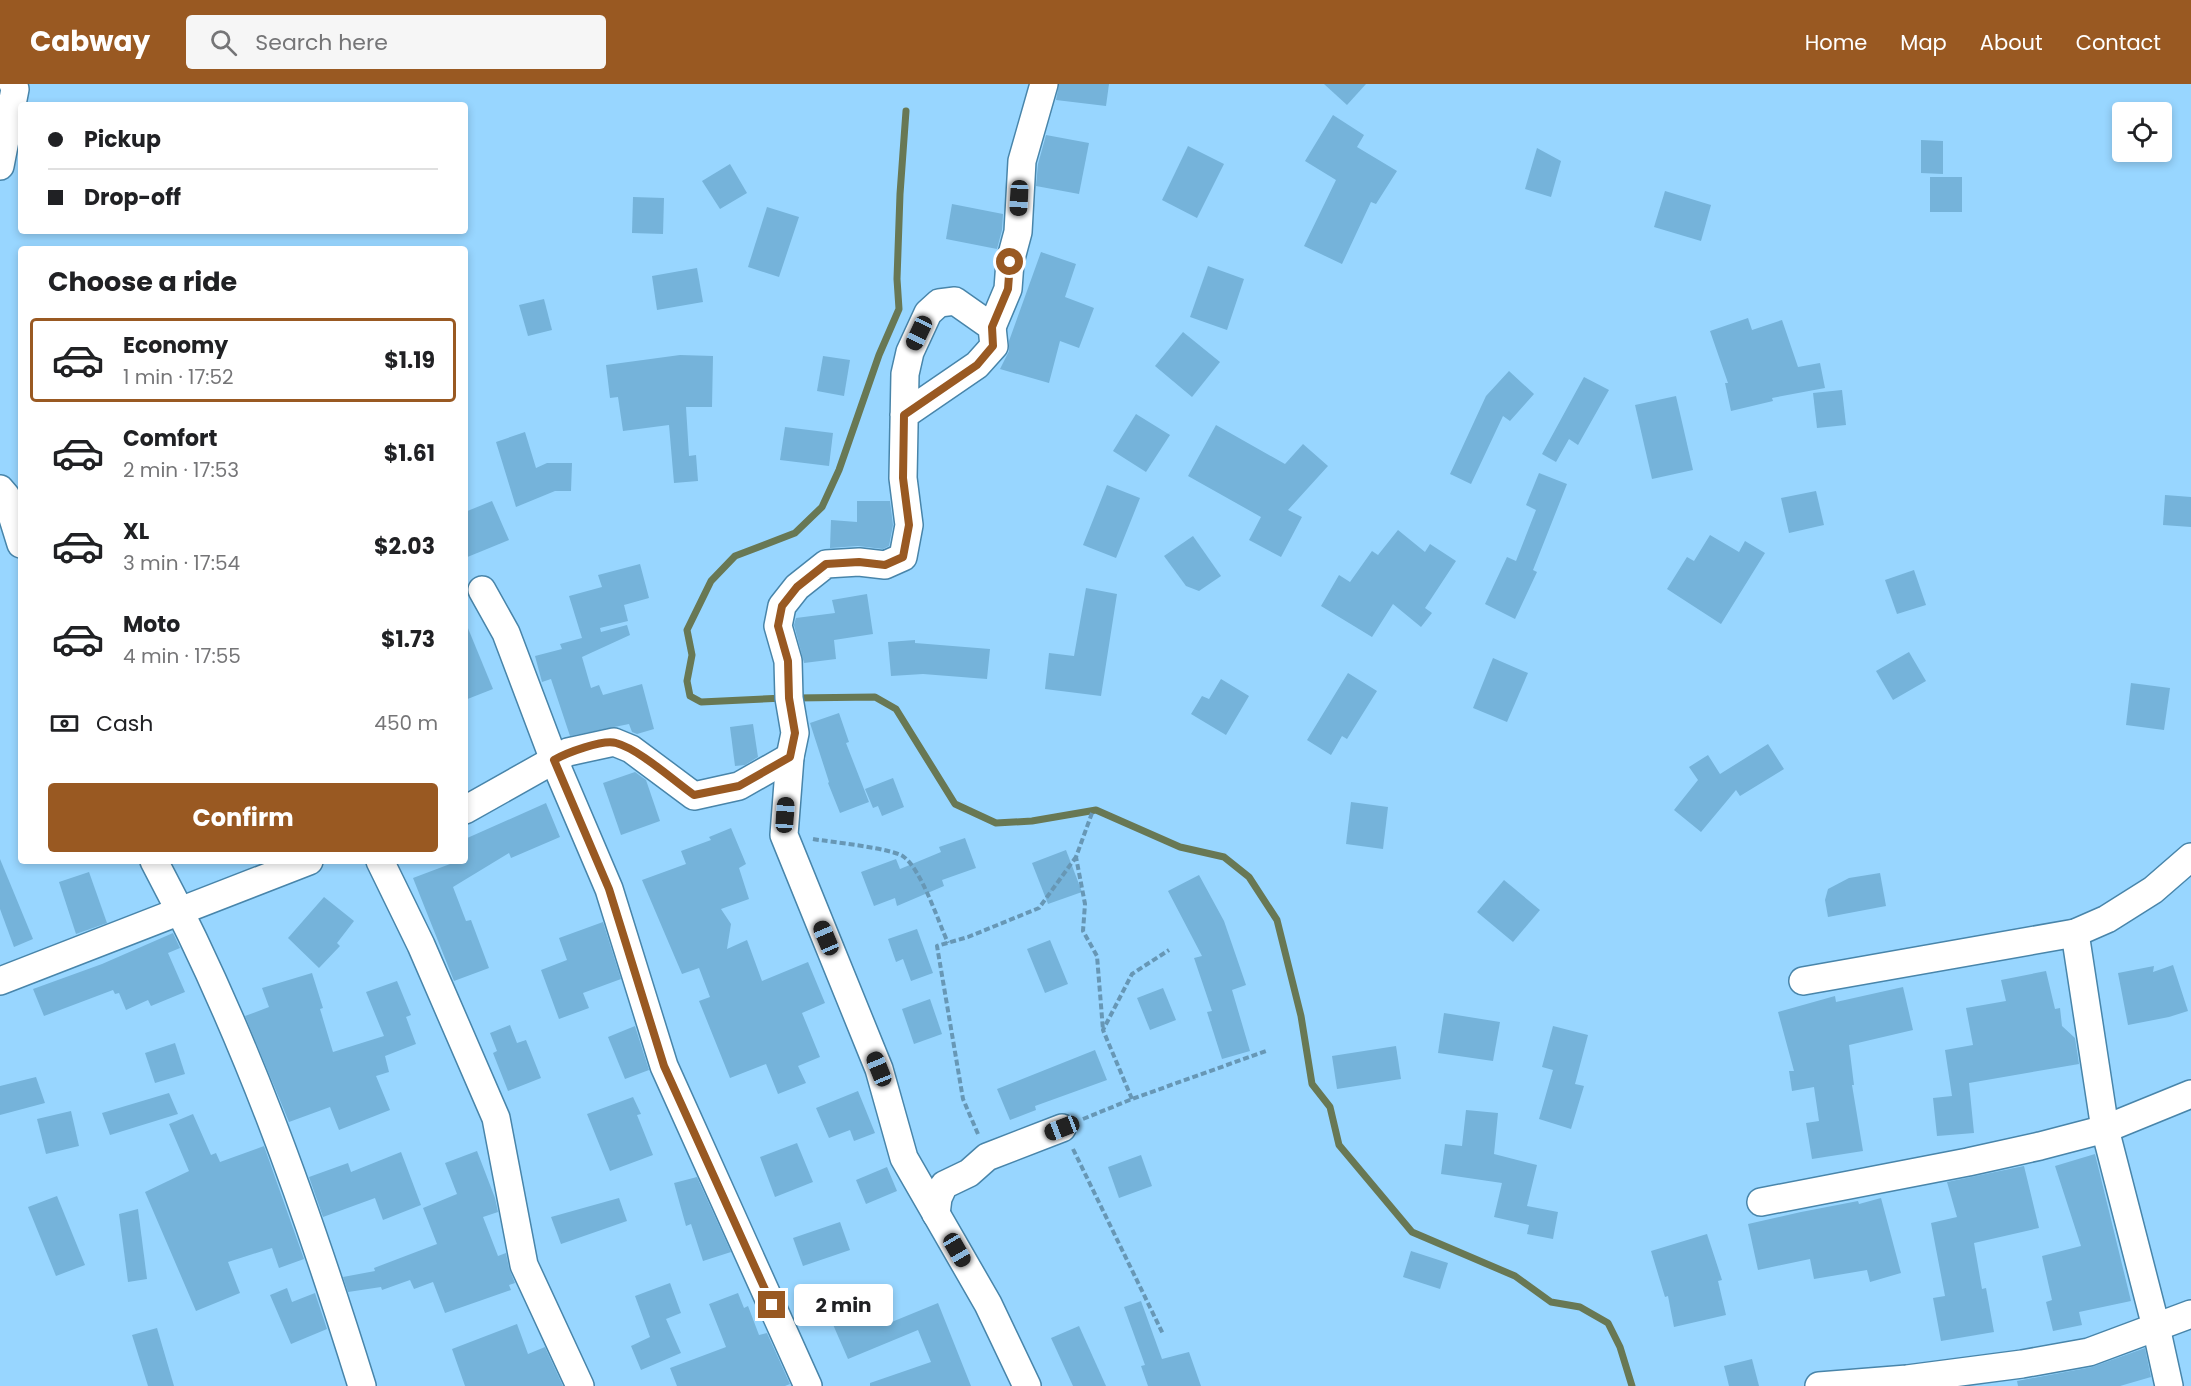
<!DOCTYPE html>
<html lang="en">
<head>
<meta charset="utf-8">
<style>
	body { margin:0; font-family:Poppins,sans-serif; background:#f6f6f6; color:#202124; height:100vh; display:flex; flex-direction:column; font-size:22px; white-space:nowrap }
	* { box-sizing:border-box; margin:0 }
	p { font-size:20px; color:#757577 }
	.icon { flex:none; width:33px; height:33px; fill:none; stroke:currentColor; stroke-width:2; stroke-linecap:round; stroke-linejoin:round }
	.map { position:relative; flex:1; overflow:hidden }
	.drawer { position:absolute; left:18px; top:162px; width:450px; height:618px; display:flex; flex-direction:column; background:#fff; border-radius:6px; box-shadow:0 3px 9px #0003 }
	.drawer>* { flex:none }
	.hud { position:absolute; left:18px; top:18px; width:450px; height:132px; border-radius:6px; box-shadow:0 3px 9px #0003; display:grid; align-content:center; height:132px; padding:0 30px; background:#fff }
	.buttons { position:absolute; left:2112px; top:18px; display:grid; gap:12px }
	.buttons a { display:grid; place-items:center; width:60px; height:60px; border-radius:6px; background:#fff; box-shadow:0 3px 9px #0003; font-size:30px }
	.end { position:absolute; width:27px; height:27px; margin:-14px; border:8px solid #995922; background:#fff; box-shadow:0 0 0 3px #fff }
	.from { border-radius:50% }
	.bubble { position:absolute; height:42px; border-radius:6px; background:#fff; box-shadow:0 3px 9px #0003; font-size:20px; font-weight:700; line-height:42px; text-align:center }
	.car { position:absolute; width:18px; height:36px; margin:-18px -9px; border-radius:8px; box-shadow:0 0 4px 2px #0007; background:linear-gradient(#222 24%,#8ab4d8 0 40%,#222 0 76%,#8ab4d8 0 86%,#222 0) }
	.hud b { display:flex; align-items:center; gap:21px; height:57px; font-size:22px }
	.hud b+b { border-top:2px solid #e0e0e0 }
	.hud i { width:15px; height:15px; background:#202124 }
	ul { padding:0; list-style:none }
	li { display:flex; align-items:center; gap:18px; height:84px; margin:0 12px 9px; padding:0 18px; border:3px solid transparent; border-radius:6px }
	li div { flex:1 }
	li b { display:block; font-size:22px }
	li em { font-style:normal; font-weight:700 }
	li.on { border-color:#995922 }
	li>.icon { width:54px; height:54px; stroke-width:1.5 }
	h2 { padding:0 30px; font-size:27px; line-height:72px }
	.pay { display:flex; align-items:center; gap:15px; height:66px; padding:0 30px; font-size:22px }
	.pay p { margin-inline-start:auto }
	.button { display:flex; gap:12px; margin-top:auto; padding:12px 30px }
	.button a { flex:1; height:69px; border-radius:6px; background:#995922; color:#fff; font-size:24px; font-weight:700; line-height:69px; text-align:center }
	header { display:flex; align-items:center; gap:36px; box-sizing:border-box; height:84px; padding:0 30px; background:#995922; color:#fff }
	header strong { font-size:28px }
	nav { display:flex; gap:33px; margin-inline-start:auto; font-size:21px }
	.search { width:420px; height:54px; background:#f6f6f6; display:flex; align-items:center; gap:15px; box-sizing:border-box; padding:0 21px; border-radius:6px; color:#757577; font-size:22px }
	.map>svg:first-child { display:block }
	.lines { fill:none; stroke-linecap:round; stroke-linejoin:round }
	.stream { stroke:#687854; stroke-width:7 }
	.building { fill:#75b3da }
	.street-casing { stroke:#4885aa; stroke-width:30 }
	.path { stroke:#6797b5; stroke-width:4; stroke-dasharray:6 3; stroke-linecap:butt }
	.street { stroke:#fff; stroke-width:27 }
	.route { stroke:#995922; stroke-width:8 }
</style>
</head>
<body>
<header>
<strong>Cabway</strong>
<div class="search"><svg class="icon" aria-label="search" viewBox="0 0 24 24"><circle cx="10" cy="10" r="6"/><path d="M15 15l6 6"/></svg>Search here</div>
<nav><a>Home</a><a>Map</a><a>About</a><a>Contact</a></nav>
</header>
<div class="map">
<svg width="2191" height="1302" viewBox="0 0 2191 1302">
	<rect width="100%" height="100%" fill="#98d6ff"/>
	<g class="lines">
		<!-- stream -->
		<g class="stream">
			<polyline points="784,614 701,618 690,612 687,597 692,571 687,546 711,497 735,472 795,449 822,423 839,386 879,271 899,225 897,195 900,110 906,27"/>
			<polyline points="795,614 875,613 896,625 955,720 996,739 1032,737 1096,726 1180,763 1224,773 1249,793 1277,836 1301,932 1312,1000 1330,1023 1339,1061 1412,1148 1515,1192 1551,1218 1580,1223 1608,1239 1620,1263 1632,1302"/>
		</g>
	</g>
	<!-- building -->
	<g class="building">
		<polygon points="1059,0 1109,0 1106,22 1056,16"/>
		<polygon points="1324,0 1366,0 1347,21"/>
		<polygon points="1333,31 1364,51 1357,63 1397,87 1376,120 1371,118 1342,180 1304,162 1336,96 1305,77"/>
		<polygon points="1046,51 1089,59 1079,110 1036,102 1038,80"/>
		<polygon points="1921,56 1943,57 1943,90 1921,89"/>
		<polygon points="1188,62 1224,80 1197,134 1162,116"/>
		<polygon points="1537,64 1561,77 1551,113 1525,105"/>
		<polygon points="730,80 747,109 720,125 702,97"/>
		<rect x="1930" y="93" width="32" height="35"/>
		<polygon points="1665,107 1711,121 1701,157 1654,143"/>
		<polygon points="633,113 664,114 663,150 632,149"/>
		<polygon points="952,120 1003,130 1002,146 997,165 946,155"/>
		<polygon points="767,123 799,133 779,193 748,183"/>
		<polygon points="1041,168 1076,180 1065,213 1094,224 1079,264 1060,257 1049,299 1000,285 1009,267 1009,257"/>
		<polygon points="1208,182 1244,195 1227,246 1190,233"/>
		<polygon points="697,184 703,218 657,226 652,192"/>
		<polygon points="544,215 552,246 528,252 519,221"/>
		<polygon points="1748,234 1752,246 1782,236 1798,283 1820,279 1825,304 1772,314 1773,317 1731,327 1725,299 1728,299 1710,247"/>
		<polygon points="1183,248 1220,278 1192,313 1155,282"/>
		<polygon points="680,271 713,272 712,323 686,323 689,372 696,371 698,397 674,399 669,341 623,347 618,313 610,314 606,281"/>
		<polygon points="823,272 850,276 844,312 817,307"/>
		<polygon points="1509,287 1534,310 1510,337 1503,332 1471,400 1450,390 1486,312"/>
		<polygon points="1584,293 1609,306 1578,361 1569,355 1556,378 1542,370"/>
		<polygon points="1842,306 1846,341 1817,344 1813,309"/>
		<polygon points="1676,312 1693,386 1652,395 1635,321"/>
		<polygon points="1136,330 1170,351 1146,388 1113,367"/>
		<polygon points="1216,341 1285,380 1303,360 1328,382 1288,426 1302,433 1281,473 1249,456 1261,433 1188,392"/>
		<polygon points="785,343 833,349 829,382 780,376"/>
		<polygon points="525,348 536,384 547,379 572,379 571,407 555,407 516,423 496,358"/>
		<polygon points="1539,389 1567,400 1533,486 1537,488 1515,535 1485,520 1507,473 1516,477 1536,426 1526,421"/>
		<polygon points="1107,401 1140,414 1116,474 1083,461"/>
		<polygon points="1816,407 1824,441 1789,449 1781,414"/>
		<polygon points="2165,411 2191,413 2191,443 2163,441"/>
		<polygon points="492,417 509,456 465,474 465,428"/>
		<polygon points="857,417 890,417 893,441 889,462 883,465 858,462 830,464 831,436 857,438"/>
		<polygon points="1398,446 1425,468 1430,460 1456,477 1425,524 1432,529 1421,543 1393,520 1372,553 1321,522 1339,491 1350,498 1372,467 1378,471"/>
		<polygon points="1710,451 1739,468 1745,457 1765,469 1721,540 1667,505 1687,473 1694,477"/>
		<polygon points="1193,452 1221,492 1199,507 1186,502 1164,472"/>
		<polygon points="640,480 649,514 624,521 628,537 600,544 601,548 627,541 630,551 582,573 591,604 599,601 603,611 642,600 654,645 637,650 632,648 629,640 570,652 551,595 542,598 535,572 562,565 560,560 582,554 569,512 602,503 598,491"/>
		<polygon points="1914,486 1926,521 1897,530 1885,496"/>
		<polygon points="1086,504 1117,510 1101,612 1045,605 1049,569 1074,572"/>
		<polygon points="867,510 873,550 834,556 836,575 804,579 794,541 796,534 835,529 832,516"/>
		<polygon points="465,537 493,605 465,616"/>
		<polygon points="915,556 915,559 990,565 987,595 923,590 891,592 888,558"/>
		<polygon points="1909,568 1926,597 1893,616 1876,587"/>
		<polygon points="1493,574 1528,589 1507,638 1473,624"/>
		<polygon points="1348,589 1377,607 1347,655 1342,652 1331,671 1307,656"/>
		<polygon points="1221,595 1249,612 1226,651 1191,630 1202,612 1209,615"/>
		<polygon points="2131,599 2170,604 2164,646 2126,641"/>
		<polygon points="839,629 849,658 846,659 869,718 840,729 828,699 829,698 810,639"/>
		<polygon points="753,640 758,673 745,681 735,682 730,643"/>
		<polygon points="1768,660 1784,685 1740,712 1736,706 1701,748 1674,726 1698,696 1689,683 1708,671 1720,690"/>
		<polygon points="635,688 646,696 660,737 621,751 603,699"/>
		<polygon points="893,694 904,723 882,732 878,722 873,724 865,705"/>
		<polygon points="1351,718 1388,723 1383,765 1346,760"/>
		<polygon points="546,719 560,753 511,774 509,769 453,803 466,837 471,836 489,884 454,897 413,794 458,777 465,777 465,755"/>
		<polygon points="731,744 746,780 739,784 749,815 721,825 731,840 727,865 747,856 762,897 808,878 825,919 802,929 820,973 798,982 806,999 778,1010 766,980 730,994 699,917 710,913 699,884 682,890 642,796 686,780 681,767 711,756 709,753"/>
		<polygon points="965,754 976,784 942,796 944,802 897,822 895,814 874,822 861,788 896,775 900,785 941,768 939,763"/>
		<polygon points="1066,766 1082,808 1048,820 1032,779"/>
		<polygon points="0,775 33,855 14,863 0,825"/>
		<polygon points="89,788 107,839 76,850 59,798"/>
		<polygon points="1880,789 1886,822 1828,833 1825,816 1828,805 1849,794"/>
		<polygon points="1199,791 1224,837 1246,901 1232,906 1250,967 1222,975 1207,928 1212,927 1194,874 1202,872 1168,807"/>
		<polygon points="1504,796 1540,826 1513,858 1477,828"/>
		<polygon points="324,813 354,837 337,859 340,862 319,884 288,854"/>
		<polygon points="603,838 621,895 583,909 589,924 559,935 541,886 567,876 559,854"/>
		<polygon points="917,845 933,889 911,897 903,875 896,878 888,855"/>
		<polygon points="173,849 180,864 168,869 185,908 151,922 148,916 126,926 119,909 115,910 113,906 44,932 33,905 102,880"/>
		<polygon points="1050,856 1068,900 1045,909 1027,865"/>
		<polygon points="2173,881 2188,927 2169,933 2128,941 2118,889 2154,882 2153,888"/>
		<polygon points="2046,887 2055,925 2060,924 2062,942 2075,954 2079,980 1969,999 1974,1049 1937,1052 1933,1014 1952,1012 1945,966 1973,961 1966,924 2006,917 2001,896"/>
		<polygon points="312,889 323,924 320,925 333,968 384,952 366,908 397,897 411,931 406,933 416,960 385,972 389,988 376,992 390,1026 339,1046 330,1023 289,1038 245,932 269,923 262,904"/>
		<polygon points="1903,903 1913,946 1849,961 1854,1001 1852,1001 1863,1067 1812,1075 1806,1039 1819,1037 1814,1003 1792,1007 1789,987 1794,987 1778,928 1835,912 1836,918"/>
		<polygon points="1163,904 1176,936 1150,946 1137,914"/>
		<polygon points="930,915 942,950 914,960 902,925"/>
		<polygon points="1444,929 1500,938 1493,977 1438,969"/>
		<polygon points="510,941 517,959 526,956 541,994 508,1007 493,969 497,967 490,949"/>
		<polygon points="635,942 649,986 625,995 608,953"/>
		<polygon points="1553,942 1588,951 1575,1000 1584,1002 1571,1045 1539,1035 1553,986 1542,983"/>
		<polygon points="175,959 185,990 155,999 145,969"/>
		<polygon points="1396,962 1401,995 1337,1005 1332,972"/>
		<polygon points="1095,966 1107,996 1035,1022 1036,1026 1010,1036 997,1005"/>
		<polygon points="36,993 45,1019 0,1031 0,1002"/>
		<polygon points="858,1007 875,1049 854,1057 850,1046 829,1054 816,1024"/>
		<polygon points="169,1009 178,1030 110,1051 102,1029"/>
		<polygon points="633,1013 641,1030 637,1031 653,1071 610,1087 587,1030"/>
		<polygon points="1466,1026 1498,1029 1494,1070 1537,1081 1527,1122 1558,1128 1553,1155 1527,1150 1529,1141 1494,1133 1502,1099 1441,1090 1445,1060 1462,1062"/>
		<polygon points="71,1027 79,1062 46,1070 37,1035"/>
		<polygon points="193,1030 211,1071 216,1069 220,1078 264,1062 304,1175 279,1184 272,1164 228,1178 240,1209 196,1227 145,1108 189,1087 169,1040"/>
		<polygon points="797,1059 813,1098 775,1113 760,1073"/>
		<polygon points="477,1067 495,1114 498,1128 483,1133 498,1172 506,1169 509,1184 515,1199 509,1201 511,1206 445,1229 433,1198 414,1205 410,1196 382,1206 381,1203 348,1208 343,1193 375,1187 374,1184 437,1160 423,1124 457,1110 445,1079"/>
		<polygon points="401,1068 421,1121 383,1136 375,1114 323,1133 309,1093 348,1079 351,1088"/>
		<polygon points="2095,1070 2131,1217 2079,1228 2082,1241 2053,1247 2046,1218 2052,1216 2042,1172 2081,1162 2055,1082"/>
		<polygon points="1141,1071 1152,1102 1119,1114 1108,1083"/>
		<polygon points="2024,1082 2039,1144 1974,1159 1982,1205 1986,1204 1994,1248 1941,1257 1933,1214 1945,1212 1931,1139 1957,1133 1947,1098"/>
		<polygon points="887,1083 897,1107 866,1120 856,1096"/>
		<polygon points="697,1093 731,1168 703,1177 691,1140 686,1142 674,1099"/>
		<polygon points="57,1112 85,1181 56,1192 28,1123"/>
		<polygon points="619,1114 627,1137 561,1160 551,1133"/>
		<polygon points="1881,1114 1901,1189 1870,1198 1867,1186 1814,1195 1810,1175 1758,1186 1748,1140 1801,1128 1858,1117 1859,1120"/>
		<polygon points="138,1125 147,1195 128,1198 119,1130"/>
		<polygon points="840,1138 850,1166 803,1182 793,1154"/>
		<polygon points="1707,1150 1722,1196 1718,1197 1726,1231 1674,1243 1668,1212 1665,1213 1651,1167"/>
		<polygon points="1411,1167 1448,1179 1440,1205 1403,1193"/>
		<polygon points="670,1199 681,1229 666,1235 681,1269 641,1286 631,1262 650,1253 635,1212"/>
		<polygon points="287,1204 292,1218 315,1209 327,1245 291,1260 270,1211"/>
		<polygon points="738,1209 744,1224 748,1222 759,1251 767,1249 790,1300 785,1302 677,1302 670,1284 726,1263 709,1220"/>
		<polygon points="869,1212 882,1242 938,1219 971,1302 870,1302 870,1299 931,1278 918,1246 848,1275 828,1229"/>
		<polygon points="1141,1217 1162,1275 1189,1268 1201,1302 1148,1302 1141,1282 1145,1281 1124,1223"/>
		<polygon points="517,1240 528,1270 545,1263 563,1302 465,1302 452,1265"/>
		<polygon points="1079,1242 1106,1302 1073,1302 1051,1254"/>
		<polygon points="157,1244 174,1302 148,1302 132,1251"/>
		<polygon points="2145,1264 2151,1293 2120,1302 2018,1302 2017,1297 2092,1283"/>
		<polygon points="1752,1275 1759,1302 1729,1302 1724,1282"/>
	</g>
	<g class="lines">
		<defs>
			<g id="street">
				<polyline points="0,82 15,5 13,0"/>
				<polyline points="992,243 1008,205 1010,178 1018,148 1022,77 1044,0"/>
				<polyline points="904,331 977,281 994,262 992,243 955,217 939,219 928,229 910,268 905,290 903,394 909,441 903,473 885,481 859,478 826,480 797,503 782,522 778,542 788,577 789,614 795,649 790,673 784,751 879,985 904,1074 988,1220 1027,1302"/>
				<polyline points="0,405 6,412 21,460"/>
				<polyline points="482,506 506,549 554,676 609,805 664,982 808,1302"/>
				<polyline points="465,726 568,668 614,658 631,665 694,712 739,702 790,673"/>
				<path d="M154 777C243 944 306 1122 362 1302"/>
				<polyline points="380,777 421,861 496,1034 524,1181 580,1302"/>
				<polyline points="2075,849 2105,1045 2156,1243 2169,1302"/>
				<polyline points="0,897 309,777"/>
				<polyline points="1803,897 2075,849 2107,835 2153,806 2191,773"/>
				<polyline points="1761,1118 1968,1078 2040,1062 2105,1045 2191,1010"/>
				<polyline points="936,1130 938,1114 944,1101 969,1089 987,1073 1062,1044"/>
				<polyline points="1819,1302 1907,1295 2022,1280 2089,1268 2191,1230"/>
			</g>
		</defs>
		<!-- street casing -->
		<use href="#street" class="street-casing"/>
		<!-- path -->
		<g class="path">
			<polyline points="1092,729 1076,773 1085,820 1083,847 1097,872 1103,946"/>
			<path d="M813 755C830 758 893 764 904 773 922 787 938 837 948 859"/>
			<polyline points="1132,1015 1103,946 1132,890 1169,866"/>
			<polyline points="1083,1035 1132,1015 1266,967"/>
			<polyline points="978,1050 963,1015 937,862 968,853 1039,824 1076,773"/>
			<polyline points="1073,1065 1163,1250"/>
		</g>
		<!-- street -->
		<use href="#street" class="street"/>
	</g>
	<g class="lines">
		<!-- route -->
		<path class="route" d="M772 1221 664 982 609 805 554 676C566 669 603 655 616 659 639 665 674 697 694 711L739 702 790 673 795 649 789 614 788 577 778 542 782 522 797 503 826 480 859 478 885 481 903 473 909 441 903 394 904 331 977 281 993 262 992 243 1008 205 1010 178"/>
	</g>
</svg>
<div class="buttons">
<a><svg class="icon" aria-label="locate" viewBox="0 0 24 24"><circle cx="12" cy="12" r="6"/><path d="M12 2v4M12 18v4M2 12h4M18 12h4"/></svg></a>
</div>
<i class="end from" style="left:1010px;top:178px"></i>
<i class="end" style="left:772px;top:1221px"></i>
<div class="bubble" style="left:794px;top:1200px;width:99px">2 min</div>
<i class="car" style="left:1019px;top:114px;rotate:183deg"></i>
<i class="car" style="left:919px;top:249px;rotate:205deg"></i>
<i class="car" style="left:785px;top:731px;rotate:4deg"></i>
<i class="car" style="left:826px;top:854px;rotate:337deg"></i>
<i class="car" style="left:879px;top:985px;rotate:338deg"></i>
<i class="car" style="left:1062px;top:1044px;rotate:249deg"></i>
<i class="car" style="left:957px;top:1166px;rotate:150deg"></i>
<div class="hud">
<b><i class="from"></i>Pickup</b>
<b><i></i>Drop-off</b>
</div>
<section class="drawer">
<h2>Choose a ride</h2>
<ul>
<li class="on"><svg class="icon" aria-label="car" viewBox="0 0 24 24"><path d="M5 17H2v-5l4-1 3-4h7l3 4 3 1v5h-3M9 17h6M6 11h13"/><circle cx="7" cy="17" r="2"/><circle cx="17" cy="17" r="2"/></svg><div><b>Economy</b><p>1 min · 17:52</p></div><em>$1.19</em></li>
<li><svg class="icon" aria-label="car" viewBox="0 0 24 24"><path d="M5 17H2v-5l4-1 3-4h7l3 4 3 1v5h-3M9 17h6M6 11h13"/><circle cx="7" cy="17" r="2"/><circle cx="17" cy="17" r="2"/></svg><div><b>Comfort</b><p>2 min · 17:53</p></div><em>$1.61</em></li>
<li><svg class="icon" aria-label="car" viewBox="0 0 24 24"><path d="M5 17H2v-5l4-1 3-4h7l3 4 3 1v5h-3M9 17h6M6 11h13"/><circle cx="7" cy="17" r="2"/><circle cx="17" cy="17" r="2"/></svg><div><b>XL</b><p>3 min · 17:54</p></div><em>$2.03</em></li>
<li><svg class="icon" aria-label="car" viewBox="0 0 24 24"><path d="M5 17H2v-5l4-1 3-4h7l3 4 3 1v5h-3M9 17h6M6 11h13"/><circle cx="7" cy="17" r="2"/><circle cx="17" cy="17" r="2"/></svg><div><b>Moto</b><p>4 min · 17:55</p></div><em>$1.73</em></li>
</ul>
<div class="pay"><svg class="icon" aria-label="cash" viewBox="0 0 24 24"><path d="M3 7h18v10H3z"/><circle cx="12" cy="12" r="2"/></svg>Cash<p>450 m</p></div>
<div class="button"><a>Confirm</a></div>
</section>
</div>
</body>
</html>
